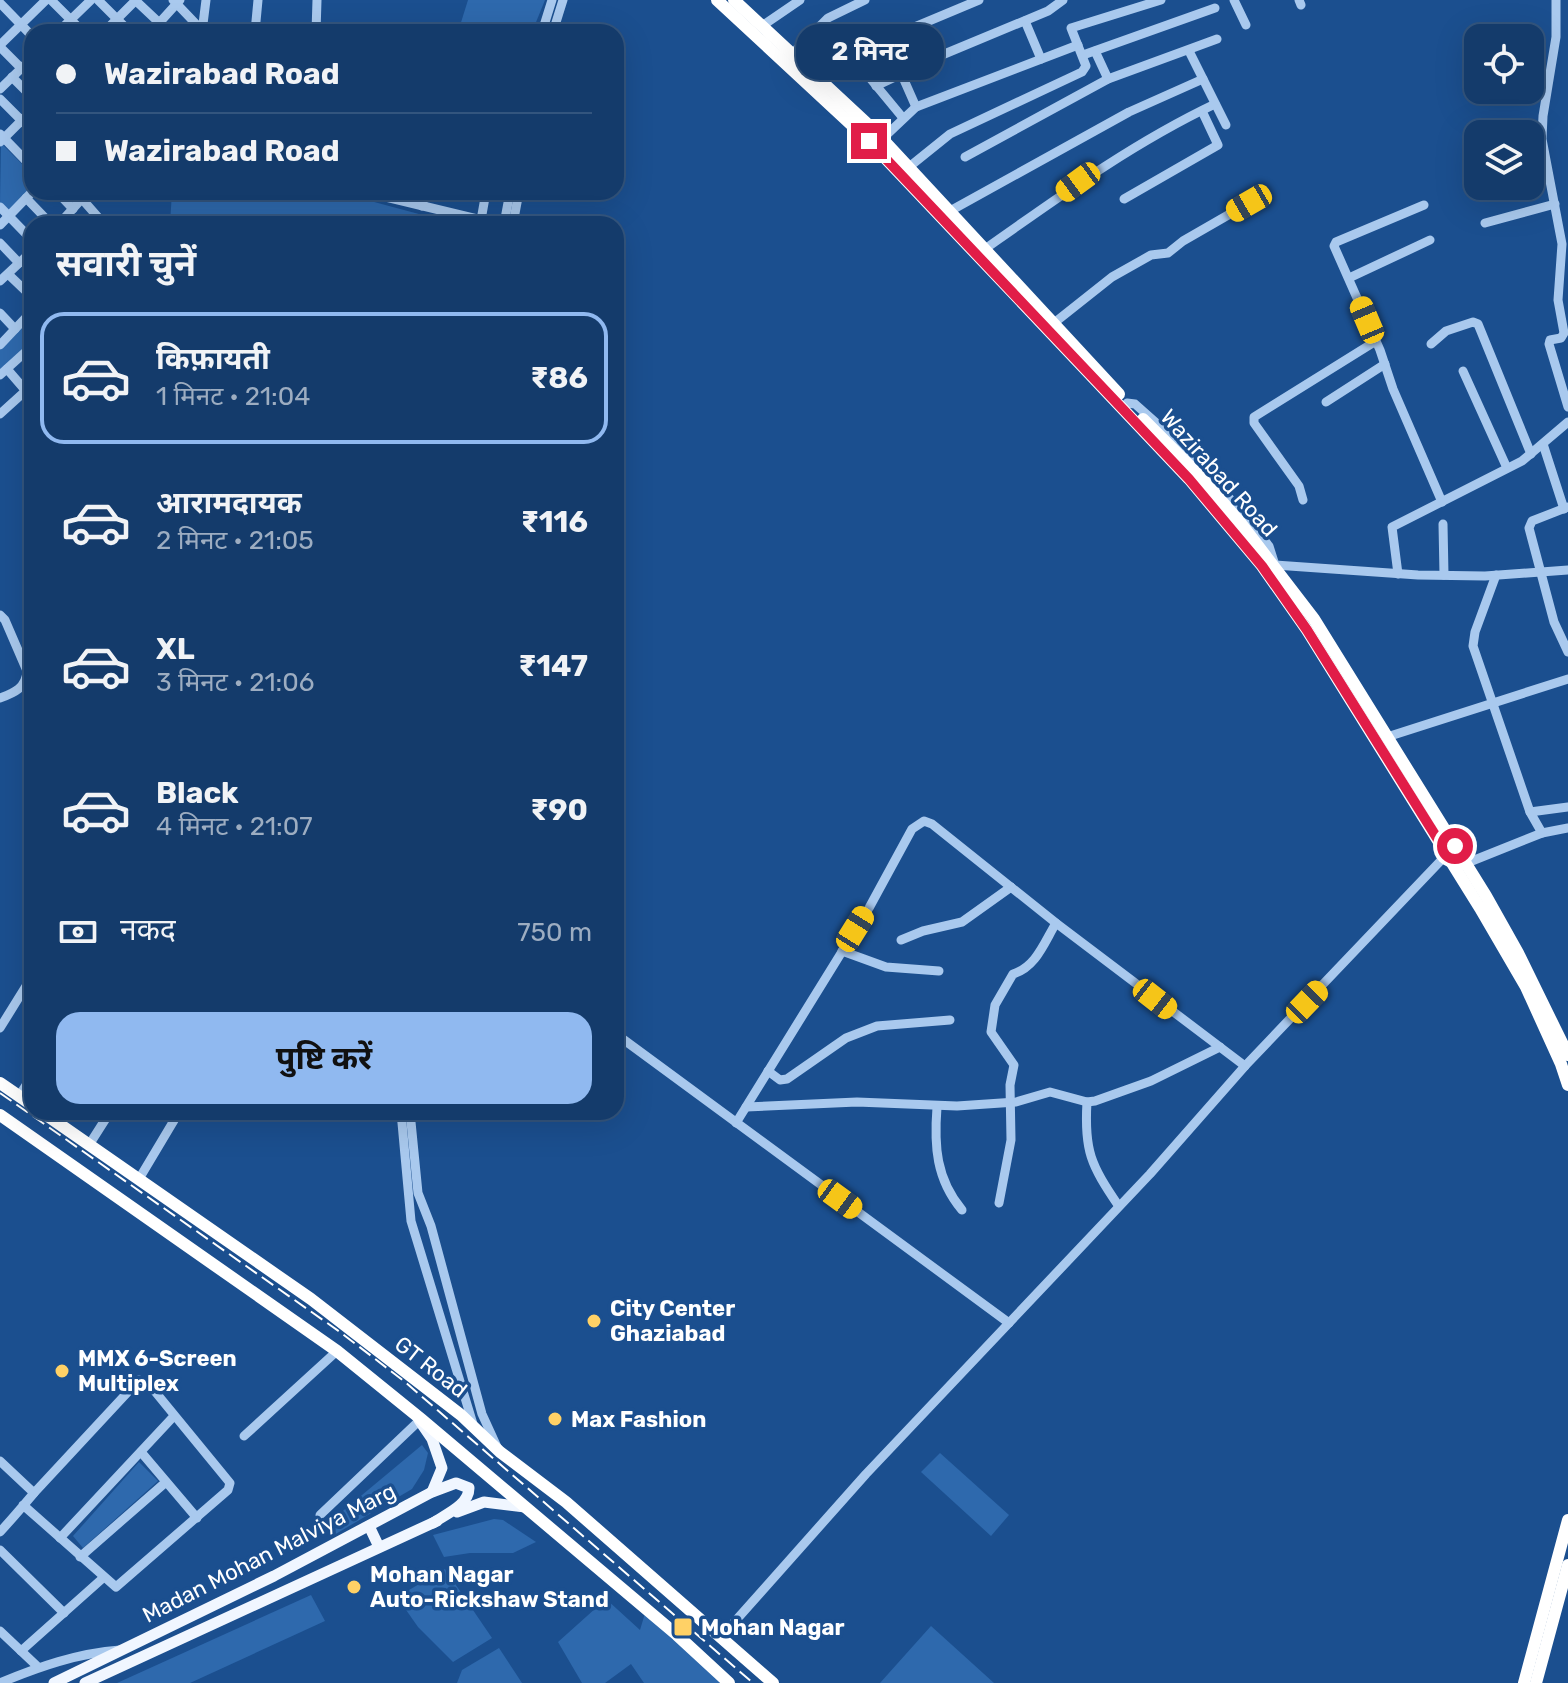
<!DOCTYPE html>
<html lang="hi">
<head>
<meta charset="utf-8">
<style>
	body { margin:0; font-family:Rubik,"Noto Sans Devanagari",sans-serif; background:#1d4271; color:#f1f3f6; height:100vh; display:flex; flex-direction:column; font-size:30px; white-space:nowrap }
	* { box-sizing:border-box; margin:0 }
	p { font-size:26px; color:#9dadc1 }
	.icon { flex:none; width:44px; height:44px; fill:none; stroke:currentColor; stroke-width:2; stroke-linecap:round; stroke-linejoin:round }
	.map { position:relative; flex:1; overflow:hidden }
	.sheet { position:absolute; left:24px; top:216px; width:600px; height:904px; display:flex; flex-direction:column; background:#143b6b; border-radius:24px; box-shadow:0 8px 32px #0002,0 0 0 2px #33557e }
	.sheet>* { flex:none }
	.hud { position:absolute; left:24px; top:24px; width:600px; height:176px; border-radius:24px; box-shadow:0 8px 32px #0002,0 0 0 2px #33557e; display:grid; align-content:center; height:176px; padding:0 32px; background:#143b6b }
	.tools { position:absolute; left:1464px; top:24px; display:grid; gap:16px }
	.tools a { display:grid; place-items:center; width:80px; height:80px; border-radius:16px; background:#143b6b; box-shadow:0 8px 32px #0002,0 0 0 2px #33557e; font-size:40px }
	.end { position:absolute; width:36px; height:36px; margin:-18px; border:10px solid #e11d48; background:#fff; box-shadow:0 0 0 4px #fff }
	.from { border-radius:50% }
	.bubble { position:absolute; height:56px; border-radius:24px; background:#143b6b; box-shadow:0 8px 32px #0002,0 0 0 2px #33557e; font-size:26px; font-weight:700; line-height:56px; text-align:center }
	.car { position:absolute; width:24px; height:48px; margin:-24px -12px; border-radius:10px; box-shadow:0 0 6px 2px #0007; background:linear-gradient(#f5c518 24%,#345 0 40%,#f5c518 0 76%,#345 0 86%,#f5c518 0) }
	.hud b { display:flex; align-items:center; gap:28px; height:76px; font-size:30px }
	.hud b+b { border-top:2px solid #33557e }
	.hud i { width:20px; height:20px; background:#f1f3f6 }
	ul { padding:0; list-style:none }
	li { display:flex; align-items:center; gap:24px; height:132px; margin:0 16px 12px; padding:0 16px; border:4px solid transparent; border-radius:24px }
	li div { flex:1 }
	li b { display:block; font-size:30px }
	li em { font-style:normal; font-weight:700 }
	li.selected { border-color:#90b9f0 }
	li>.icon { width:72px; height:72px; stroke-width:1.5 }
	h2 { padding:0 32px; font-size:36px; line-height:96px }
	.pay { display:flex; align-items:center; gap:20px; height:88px; padding:0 32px; font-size:30px }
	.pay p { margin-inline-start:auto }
	.cta { display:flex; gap:16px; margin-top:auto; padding:16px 32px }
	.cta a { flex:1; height:92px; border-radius:24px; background:#90b9f0; color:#111; font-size:32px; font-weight:700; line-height:92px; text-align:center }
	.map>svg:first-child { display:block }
	.green { fill:#2e69ad }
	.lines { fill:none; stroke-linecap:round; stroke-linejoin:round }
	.minor { stroke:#a9c9ee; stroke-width:9 }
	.major { stroke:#f0f6ff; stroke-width:11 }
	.highway { stroke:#fff; stroke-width:12 }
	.rail { stroke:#fff; stroke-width:2; stroke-dasharray:14 6; stroke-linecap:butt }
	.route { stroke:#e11d48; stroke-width:10 }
	.poi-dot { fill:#ffd166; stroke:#1b4f8f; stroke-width:3 }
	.labels { text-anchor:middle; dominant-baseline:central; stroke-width:7; stroke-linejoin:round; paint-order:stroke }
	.street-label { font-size:22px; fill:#fff; stroke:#1b4f8f }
	.poi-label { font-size:22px; font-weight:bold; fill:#fff; stroke:#1b4f8f; text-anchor:start }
</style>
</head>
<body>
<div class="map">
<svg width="1568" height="1683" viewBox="0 0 1568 1683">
	<rect width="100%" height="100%" fill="#1b4f8f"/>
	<!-- green -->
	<g class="green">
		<polygon points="468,0 545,0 532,32 458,32"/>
		<polygon points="1,143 32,174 32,191 10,213 0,203"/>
		<polygon points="172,192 337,192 456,224 170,224"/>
		<polygon points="32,316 32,343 0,372 0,350"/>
		<polygon points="422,1445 428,1453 424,1470 412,1489 334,1535 326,1525"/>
		<polygon points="940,1453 1009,1515 991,1536 921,1472"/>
		<polygon points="139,1462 158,1481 83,1548 73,1536"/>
		<polygon points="494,1519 503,1520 536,1542 513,1553 470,1553 444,1557 433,1535"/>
		<polygon points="445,1569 492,1638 453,1662 418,1627 397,1597"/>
		<polygon points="311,1595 325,1621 190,1683 117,1683"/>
		<polygon points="606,1599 640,1630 646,1610 725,1679 719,1683 644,1683 631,1664 605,1683 582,1683 558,1642"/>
		<polygon points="931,1626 994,1683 880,1683"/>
		<polygon points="499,1648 522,1683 457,1683 462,1670"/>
	</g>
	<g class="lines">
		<!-- minor -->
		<g class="minor">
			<polyline points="51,0 83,32"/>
			<polyline points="98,0 130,32"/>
			<polyline points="135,0 169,32"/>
			<polyline points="173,0 196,24 194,32"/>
			<polyline points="1234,0 1246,25"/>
			<polyline points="1299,0 1301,5"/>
			<polyline points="1556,0 1556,37 1543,116 1542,139 1562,244 1558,300 1564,333 1561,338 1550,340 1549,344 1568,407"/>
			<polyline points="0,3 32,36"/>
			<polyline points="1025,21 1041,59"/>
			<polyline points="762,26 800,0"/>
			<polyline points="58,32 91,0"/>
			<polyline points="104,32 136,0"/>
			<polyline points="151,32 180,0"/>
			<polyline points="202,32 206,0"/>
			<polyline points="255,32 258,0"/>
			<polyline points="316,32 317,0"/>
			<polyline points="542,32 552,0"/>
			<polyline points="553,32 563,0"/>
			<polyline points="886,39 916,107"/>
			<polyline points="0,45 46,0"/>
			<polyline points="0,47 21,68"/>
			<polyline points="1095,51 1108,79"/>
			<polyline points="1189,51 1226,125"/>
			<polyline points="1083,55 1215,8"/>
			<polyline points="789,57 828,18 865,0"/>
			<polyline points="12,77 32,97"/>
			<polyline points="876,86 942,55 1048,11 1063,0"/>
			<polyline points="0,89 32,58"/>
			<polyline points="0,99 32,131"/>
			<polyline points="903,118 850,54 979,0"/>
			<polyline points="0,134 32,167"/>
			<polyline points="0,142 32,110"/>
			<polyline points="879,142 916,107 1078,45"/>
			<polyline points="965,157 1108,79 1217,39"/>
			<polyline points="909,167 950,134 1082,72 1086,66 1071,28 1161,0"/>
			<polyline points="57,192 73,209"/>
			<polyline points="365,192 498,224"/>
			<polyline points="26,198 51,224"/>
			<polyline points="82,199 104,224"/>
			<polyline points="1124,199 1218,145 1202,111"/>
			<polyline points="1424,205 1336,242 1334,246 1380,350 1393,389 1442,502"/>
			<polyline points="422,206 425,192"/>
			<polyline points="0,207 32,240"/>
			<polyline points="950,211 1129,112 1203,79"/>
			<polyline points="481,220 486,192"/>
			<polyline points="1485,223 1555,204"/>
			<polyline points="59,224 88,192"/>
			<polyline points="504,224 510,192"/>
			<polyline points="513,224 519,192"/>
			<polyline points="0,225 32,192"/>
			<polyline points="0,243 19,263"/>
			<path d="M985 249C1060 196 1133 143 1215 104"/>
			<polyline points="8,274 32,297"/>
			<polyline points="1349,278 1430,240"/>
			<polyline points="0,281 32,251"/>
			<polyline points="0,313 15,329"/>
			<polyline points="1054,323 1112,277 1151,255 1168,253 1183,241 1249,203"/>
			<polyline points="1431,344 1446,331 1473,322 1478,324 1531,454"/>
			<polyline points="0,345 32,311"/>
			<polyline points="7,369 26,391"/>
			<polyline points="1463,371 1507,468"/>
			<polyline points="0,375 32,346"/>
			<polyline points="1326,402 1385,364"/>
			<polyline points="1127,403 1135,404 1197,459 1269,546 1275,565"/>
			<polyline points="0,414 32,385"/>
			<polyline points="1543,444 1564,509"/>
			<polyline points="1303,500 1299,486 1254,423 1254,417 1376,341"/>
			<polyline points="1568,507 1532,521 1529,528 1554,622 1568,652"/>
			<polyline points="1443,524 1444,575"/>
			<polyline points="1275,565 1418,575 1485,576 1568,570"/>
			<polyline points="1398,574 1392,527 1522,461 1568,422"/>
			<path d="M0 615 5 620 27 671C26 688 14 693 0 698"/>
			<polyline points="1387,737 1568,679"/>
			<polyline points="1530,812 1568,807"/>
			<polyline points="1542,833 1568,828"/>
			<polyline points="1462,865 1542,833 1530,812 1473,646 1475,632 1496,575"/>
			<polyline points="901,940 923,931 962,922 1011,887"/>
			<polyline points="842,951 886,967 939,971"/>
			<polyline points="0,1028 26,986 32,982"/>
			<polyline points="616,1034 1009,1323"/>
			<polyline points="768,1071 780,1080 787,1079 846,1038 877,1026 950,1020"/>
			<polyline points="19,1096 32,1076"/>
			<path d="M1087 1102C1084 1151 1091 1165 1118 1205"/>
			<polyline points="746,1107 857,1102 957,1106 1016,1102 1050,1092 1087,1102 1095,1101 1151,1081 1220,1047"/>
			<path d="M937 1107C934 1146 936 1179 962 1210"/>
			<polyline points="401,1112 411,1221 473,1424"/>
			<polyline points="410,1112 418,1193 431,1226 482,1414 498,1449"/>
			<polyline points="736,1123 869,908 912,829 924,821 932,824 1056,923 1245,1066"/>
			<polyline points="89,1145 110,1112"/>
			<polyline points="139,1179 179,1112"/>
			<path d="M999 1203 1011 1140 1010 1085 1014 1065 991 1032 995 1005 1013 974C1036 967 1044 943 1056 923"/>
			<polyline points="244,1436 337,1351"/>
			<polyline points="141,1452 197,1518"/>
			<polyline points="0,1461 34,1493"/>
			<polyline points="320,1515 421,1419"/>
			<path d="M0 1532C12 1519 23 1506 34 1493L139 1380 148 1383 230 1483 228 1490 116 1587 23 1505"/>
			<polyline points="60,1538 174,1416"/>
			<polyline points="0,1550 64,1613"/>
			<polyline points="80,1557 166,1482"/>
			<polyline points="0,1631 38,1667"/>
			<polyline points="721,1637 866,1474 1150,1174 1245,1066 1450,851"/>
			<polyline points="21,1651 103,1578"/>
			<path d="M0 1683C38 1667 78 1653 120 1650"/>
		</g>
		<!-- major -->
		<g class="major">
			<polyline points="419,1420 432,1439 442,1468 432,1492"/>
			<polyline points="457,1512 484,1502 525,1507"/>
			<polyline points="369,1526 379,1547"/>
			<path d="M54 1683 274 1576 432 1492 456 1483 469 1488C469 1505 446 1514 433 1523"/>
			<polyline points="85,1683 437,1521"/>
		</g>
		<!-- highway -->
		<g class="highway">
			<polyline points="717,0 869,141 1189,479 1262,566 1307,630 1480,908 1526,987 1561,1064 1568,1085"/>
			<polyline points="734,0 876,132 1119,394"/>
			<polyline points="1143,419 1199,475 1239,521 1314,619 1486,896 1518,953 1568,1055"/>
			<polyline points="0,1083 32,1105"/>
			<polyline points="42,1112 311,1299 461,1415 500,1452 566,1502 773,1683"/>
			<polyline points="0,1115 337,1351 421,1419 677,1635 729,1683"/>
			<polyline points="1524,1683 1568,1520"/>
			<polyline points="1536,1683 1568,1565"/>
		</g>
		<!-- rail -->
		<polyline class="rail" points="0,1093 340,1332 405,1382 753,1683"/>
	</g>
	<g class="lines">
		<!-- route -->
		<polyline class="route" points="869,141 1189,479 1262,566 1307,630 1447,854 1455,846"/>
	</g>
	<!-- markers -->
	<g class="poi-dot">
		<circle cx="594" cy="1321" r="8"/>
		<circle cx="62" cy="1371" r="8"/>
		<circle cx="555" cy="1419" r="8"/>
		<circle cx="354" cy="1587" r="8"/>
		<rect x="673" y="1617" width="20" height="20" rx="4"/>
	</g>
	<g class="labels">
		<!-- street labels -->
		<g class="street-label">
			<text transform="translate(1219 473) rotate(48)">Wazirabad Road</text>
			<text transform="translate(431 1367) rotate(38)">GT Road</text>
			<text transform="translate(269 1553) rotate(-27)">Madan Mohan Malviya Marg</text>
		</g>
		<!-- poi labels -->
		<g class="poi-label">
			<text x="610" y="1308">City Center<tspan x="610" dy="25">Ghaziabad</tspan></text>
			<text x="78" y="1358">MMX 6-Screen<tspan x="78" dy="25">Multiplex</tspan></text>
			<text x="571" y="1419">Max Fashion</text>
			<text x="370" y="1574">Mohan Nagar<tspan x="370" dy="25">Auto-Rickshaw Stand</tspan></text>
			<text x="701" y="1627">Mohan Nagar</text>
		</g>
	</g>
</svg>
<div class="tools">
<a><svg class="icon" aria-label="locate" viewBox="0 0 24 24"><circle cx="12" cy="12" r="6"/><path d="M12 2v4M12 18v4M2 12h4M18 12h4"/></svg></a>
<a><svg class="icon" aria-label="layers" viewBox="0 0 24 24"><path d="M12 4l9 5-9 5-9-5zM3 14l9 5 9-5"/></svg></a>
</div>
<i class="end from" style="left:1455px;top:846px"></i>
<i class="end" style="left:869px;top:141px"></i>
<div class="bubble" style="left:796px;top:24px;width:148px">2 मिनट</div>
<i class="car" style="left:1078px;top:182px;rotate:234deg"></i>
<i class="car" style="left:1249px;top:203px;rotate:240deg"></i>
<i class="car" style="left:1367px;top:320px;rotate:337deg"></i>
<i class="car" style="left:855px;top:929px;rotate:32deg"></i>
<i class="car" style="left:1155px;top:999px;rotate:128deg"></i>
<i class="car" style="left:1307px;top:1002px;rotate:44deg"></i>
<i class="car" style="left:840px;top:1199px;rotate:126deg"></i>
<div class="hud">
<b><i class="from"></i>Wazirabad Road</b>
<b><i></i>Wazirabad Road</b>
</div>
<section class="sheet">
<h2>सवारी चुनें</h2>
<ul>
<li class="selected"><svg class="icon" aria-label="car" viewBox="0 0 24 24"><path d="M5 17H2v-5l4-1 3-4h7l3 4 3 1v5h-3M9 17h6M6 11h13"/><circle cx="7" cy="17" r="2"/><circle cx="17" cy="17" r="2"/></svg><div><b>किफ़ायती</b><p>1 मिनट · 21:04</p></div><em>₹86</em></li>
<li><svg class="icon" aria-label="car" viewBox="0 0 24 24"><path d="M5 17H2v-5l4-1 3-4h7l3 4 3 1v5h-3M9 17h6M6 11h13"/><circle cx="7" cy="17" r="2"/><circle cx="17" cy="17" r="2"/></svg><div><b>आरामदायक</b><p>2 मिनट · 21:05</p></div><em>₹116</em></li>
<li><svg class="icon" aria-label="car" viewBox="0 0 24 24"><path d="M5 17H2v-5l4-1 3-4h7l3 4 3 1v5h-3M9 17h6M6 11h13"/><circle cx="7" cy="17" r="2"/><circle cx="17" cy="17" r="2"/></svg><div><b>XL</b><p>3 मिनट · 21:06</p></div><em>₹147</em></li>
<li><svg class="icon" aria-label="car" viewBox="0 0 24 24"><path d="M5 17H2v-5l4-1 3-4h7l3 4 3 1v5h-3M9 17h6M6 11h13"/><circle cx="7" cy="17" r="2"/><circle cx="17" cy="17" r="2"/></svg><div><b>Black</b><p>4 मिनट · 21:07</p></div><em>₹90</em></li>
</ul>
<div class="pay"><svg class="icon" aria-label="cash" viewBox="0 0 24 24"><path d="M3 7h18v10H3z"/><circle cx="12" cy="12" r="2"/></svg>नकद<p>750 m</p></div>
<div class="cta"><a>पुष्टि करें</a></div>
</section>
</div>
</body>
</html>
